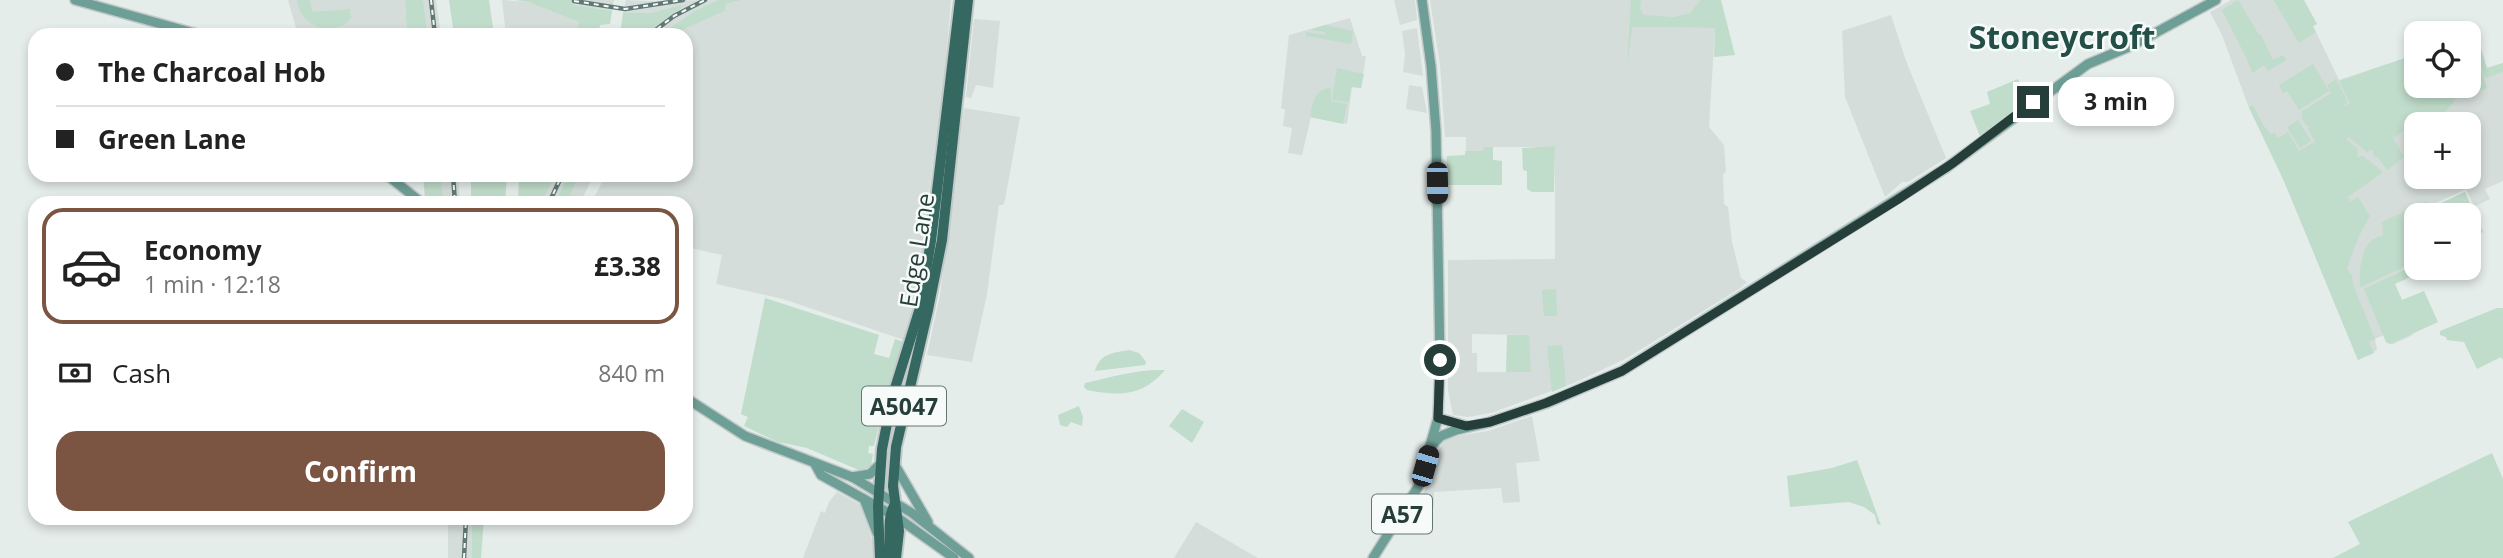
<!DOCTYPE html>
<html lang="en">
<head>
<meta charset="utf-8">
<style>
	body { margin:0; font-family:"Open Sans",sans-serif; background:#f2f2f2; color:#222; height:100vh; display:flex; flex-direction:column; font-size:26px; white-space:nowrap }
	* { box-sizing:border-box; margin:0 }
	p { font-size:23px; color:#767676 }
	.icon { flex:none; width:38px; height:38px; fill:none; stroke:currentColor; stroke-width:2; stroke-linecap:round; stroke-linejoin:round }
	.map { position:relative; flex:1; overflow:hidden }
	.side { position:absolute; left:28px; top:196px; width:665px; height:329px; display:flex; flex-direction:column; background:#fff; border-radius:21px; box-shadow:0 4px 10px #0003 }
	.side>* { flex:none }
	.banner { position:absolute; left:28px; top:28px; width:665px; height:154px; border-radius:21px; box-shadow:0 4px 10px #0003; display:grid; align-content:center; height:154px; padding:0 28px; background:#fff }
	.tools { position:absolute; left:2404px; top:21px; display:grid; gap:14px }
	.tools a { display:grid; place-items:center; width:77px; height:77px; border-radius:14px; background:#fff; box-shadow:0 4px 10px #0003; font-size:35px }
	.end { position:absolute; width:32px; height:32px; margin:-16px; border:9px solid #263e39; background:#fff; box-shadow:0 0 0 4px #fff }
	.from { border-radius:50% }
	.bubble { position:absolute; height:49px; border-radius:21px; background:#fff; box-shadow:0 4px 10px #0003; font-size:23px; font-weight:700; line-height:49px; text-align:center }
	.car { position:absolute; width:21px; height:42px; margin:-21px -10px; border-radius:9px; box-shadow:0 0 5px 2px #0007; background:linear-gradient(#222 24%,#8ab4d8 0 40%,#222 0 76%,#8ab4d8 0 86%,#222 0) }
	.banner b { display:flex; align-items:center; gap:24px; height:66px; font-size:26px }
	.banner b+b { border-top:2px solid #e0e0e0 }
	.banner i { width:18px; height:18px; background:#222 }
	ul { padding:12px 0 0; list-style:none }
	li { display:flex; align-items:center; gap:21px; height:116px; margin:0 14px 10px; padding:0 14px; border:4px solid transparent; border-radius:21px }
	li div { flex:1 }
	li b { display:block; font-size:26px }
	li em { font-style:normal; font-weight:700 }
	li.current { border-color:#7b5442 }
	li>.icon { width:63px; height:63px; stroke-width:1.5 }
	.pay { display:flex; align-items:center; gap:18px; height:77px; padding:0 28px; font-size:26px }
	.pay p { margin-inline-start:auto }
	.action { display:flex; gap:14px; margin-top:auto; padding:14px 28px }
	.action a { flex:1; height:80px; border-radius:21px; background:#7b5442; color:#fff; font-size:28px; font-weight:700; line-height:80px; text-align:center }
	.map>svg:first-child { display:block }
	.built { fill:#d4ddd9; fill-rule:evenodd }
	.green { fill:#c0dcca }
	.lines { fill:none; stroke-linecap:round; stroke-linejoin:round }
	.major-casing { stroke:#c2c9c8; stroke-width:12 }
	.highway-casing { stroke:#c2c9c8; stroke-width:14 }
	.major { stroke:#6e9f96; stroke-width:9 }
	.highway { stroke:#346861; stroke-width:10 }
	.rail-casing { stroke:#617974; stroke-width:4.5 }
	.rail { stroke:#f6faf8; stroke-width:2; stroke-dasharray:5; stroke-linecap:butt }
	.route { stroke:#263e39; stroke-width:9 }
	.labels { text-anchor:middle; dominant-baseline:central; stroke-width:5; stroke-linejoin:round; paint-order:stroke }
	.shield { fill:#f6faf8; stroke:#647672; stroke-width:2 }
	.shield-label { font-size:23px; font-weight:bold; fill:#263e39 }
	.street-label { font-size:24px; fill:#263e39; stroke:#f6faf8 }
	.district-label { font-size:32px; font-weight:bold; fill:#234f47; stroke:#f6faf8 }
</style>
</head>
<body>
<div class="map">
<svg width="2503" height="558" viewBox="0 0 2503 558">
	<rect width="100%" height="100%" fill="#e5edea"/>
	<!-- built -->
	<g class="built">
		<polygon points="288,0 405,0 407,35 298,35"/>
		<polygon points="423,0 436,0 441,35 428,35"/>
		<polygon points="502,0 528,2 579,22 575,35 506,35"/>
		<polygon points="575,0 614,0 612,11 574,5"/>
		<polygon points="626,0 647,1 718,0 696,10 659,35 644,35 680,5 651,13 623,13"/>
		<polygon points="742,0 951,0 940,130 937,133 927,207 928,228 915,303 904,340 783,299 716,284 722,255 686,247 686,203 591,203 606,175 686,175 686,35 672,35 693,23 725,11 726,4"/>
		<polygon points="1394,0 1415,0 1417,20 1400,25"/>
		<path d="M1430 0H1700L1690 13 1646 22 1635 27 1715 28 1709 127 1724 145 1726 172 1723 174 1724 204 1728 207 1732 242 1741 278 1747 282 1739 289 1627 358 1574 383 1491 413 1468 417 1453 415 1448 391V260L1555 259V147H1484V151H1466V137H1445L1440 65ZM1472 334 1528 335 1531 372H1477V353H1472Z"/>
		<path d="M2231 0H2273L2299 42 2316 32 2339 80 2417 54V86H2469V36L2476 33 2487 68 2503 63V181L2485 189 2490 199 2474 207 2466 189 2404 218 2417 249V268L2389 283 2413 335 2393 344 2386 342 2384 335 2375 339 2377 350 2358 360 2284 181 2249 108 2222 35 2210 12ZM2417 124H2469V177H2417Z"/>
		<polygon points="1891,15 1906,61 1946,158 1908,182 1902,182 1885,197 1845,97 1842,31"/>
		<polygon points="1350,18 1362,56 1366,56 1361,88 1352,87 1347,124 1311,117 1302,155 1288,153 1292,128 1283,126 1285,110 1281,108 1289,35"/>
		<polygon points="974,19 1000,21 993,88 976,85 971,98 966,97"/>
		<polygon points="1417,28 1423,76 1403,72 1405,54 1402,31"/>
		<polygon points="1409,85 1422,87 1427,113 1406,109"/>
		<polygon points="964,108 1020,117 1005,200 1003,205 999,205 987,294 972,362 927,355 940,295"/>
		<polygon points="440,175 458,175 460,203 444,203"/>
		<polygon points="555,175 568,175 555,203 542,203"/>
		<polygon points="579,175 594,175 580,203 567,203"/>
		<polygon points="1532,416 1540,461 1516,463 1520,502 1503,503 1501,488 1434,492 1434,507 1413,509 1425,490 1444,438 1488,431"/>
		<polygon points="837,492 861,505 874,546 873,558 803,558 821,511 825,513 829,502"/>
		<rect x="448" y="518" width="24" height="40"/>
		<polygon points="1196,522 1258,558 1174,558"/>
	</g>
	<!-- green -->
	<g class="green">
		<path d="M297 0H310L312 12 350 9 351 18C334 39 299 26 297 0Z"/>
		<polygon points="405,0 423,0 428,35 407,35"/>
		<polygon points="449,0 489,0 494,35 454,35"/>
		<polygon points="515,0 575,0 574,5 612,11 610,24 600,25 598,35 575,35 579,22 528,2"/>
		<path d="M718 0H742L726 4 725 11C705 18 679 35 659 35L696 10Z"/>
		<polygon points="1631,0 1641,0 1640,9 1644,15 1672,17 1690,13 1700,0 1721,0 1735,55 1714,57 1715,28 1632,27 1627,67"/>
		<polygon points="2238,0 2259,35 2261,35 2273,60 2283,55 2286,60 2268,71 2264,65 2252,73 2247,59 2222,10"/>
		<polygon points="2273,0 2304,0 2317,24 2313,26 2316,32 2299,43"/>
		<polygon points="680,5 682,7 644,35 620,35 623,13 651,13"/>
		<polygon points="1325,25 1353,31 1351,44 1306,36 1306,32 1325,35 1325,32 1310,30"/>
		<polygon points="2476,33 2487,68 2503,63 2503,72 2485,78 2470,35"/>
		<path d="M2469 36 2487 88 2455 99C2447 116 2432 116 2417 123 2408 126 2401 134 2393 138L2404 157 2387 170 2377 156 2374 157 2373 150H2369L2368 153 2349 137 2346 139 2358 149 2357 157 2363 156 2383 172 2348 197 2350 202 2358 197 2370 216C2362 229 2351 253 2347 269L2352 276 2353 285 2375 339 2369 342 2374 353 2358 360 2284 181 2249 107 2253 105 2263 125 2271 134 2275 132 2278 138 2288 132 2299 151 2314 142 2317 145 2308 129 2310 127 2307 126 2301 118 2303 116 2301 112 2331 93 2327 85 2336 79 2348 102 2341 108 2350 103 2339 81 2417 54V86H2469Z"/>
		<polygon points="2313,64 2329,91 2299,110 2287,91 2283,93 2279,85"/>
		<polygon points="1337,68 1364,74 1361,88 1351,87 1349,102 1332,100"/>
		<polygon points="2018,79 2025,96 2023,104 1980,136 1970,111 1990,104 1987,92"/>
		<path d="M1331 88V101L1347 104 1343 124 1310 117C1313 103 1314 89 1331 88Z"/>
		<polygon points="2298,120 2311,141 2300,148 2287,127"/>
		<polygon points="1555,146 1554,192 1532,192 1527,189 1527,171 1523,170 1522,148"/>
		<polygon points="1484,147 1493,147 1493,160 1502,161 1502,185 1446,185 1447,156 1465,155 1465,151 1483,151"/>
		<polygon points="423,175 440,175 444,203 432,203 425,198"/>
		<polygon points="471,175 507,175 505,203 471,203"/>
		<polygon points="519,175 555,175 542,203 518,203"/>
		<polygon points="568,175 579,175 567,203 555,203"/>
		<path d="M2465 192 2483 232 2469 238V215H2417V245L2405 219 2427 208 2404 218 2417 249V261L2361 287C2357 275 2362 248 2372 240 2375 238 2380 237 2383 235L2382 222 2427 201 2430 208Z"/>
		<polygon points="2417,264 2417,268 2430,268 2395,284 2402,300 2424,291 2438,322 2390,344 2386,342 2364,289"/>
		<polygon points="1556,289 1557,316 1544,316 1542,290"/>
		<polygon points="765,298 879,335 874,354 889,358 895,339 904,342 882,413 874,446 869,446 868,453 873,454 871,466 861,471 807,448 778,442 744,426 748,417 741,414"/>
		<polygon points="2497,308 2503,308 2503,360 2501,357 2477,369 2464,342 2447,340 2446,337 2440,335 2440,331"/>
		<polygon points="1507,335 1529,335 1531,372 1506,372"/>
		<polygon points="1562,345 1566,386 1552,392 1547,346"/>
		<path d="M1129 350 1139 353 1146 362 1145 365 1095 371C1100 353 1113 353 1129 350Z"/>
		<path d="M1165 370C1142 397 1119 396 1087 390L1084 387 1085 383C1110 377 1138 369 1165 370Z"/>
		<polygon points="1079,406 1083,417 1082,426 1071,422 1067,427 1060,425 1058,415"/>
		<polygon points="1182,409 1204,422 1192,443 1169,426"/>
		<polygon points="2492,453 2503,479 2503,558 2333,558 2360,544 2348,522"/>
		<polygon points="1857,460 1881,525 1877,524 1875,515 1864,507 1849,502 1790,507 1787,476 1832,468"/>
		<polygon points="472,518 484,518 481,558 472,558"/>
	</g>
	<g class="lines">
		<defs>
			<g id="major">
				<polyline points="75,0 201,35"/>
				<polyline points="387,175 422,203"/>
				<polyline points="686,398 745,436 852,477 912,513 969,558"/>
				<polyline points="1438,418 1466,426"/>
				<polyline points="1432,445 1441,436 1456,430 1490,422 1547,403 1622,371 1946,168 2088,64 2131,46 2216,0"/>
				<polyline points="815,464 821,475 898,518 954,558"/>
				<polyline points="895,465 928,522"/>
				<polyline points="852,477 870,474 880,464"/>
				<polyline points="864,499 877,533"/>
				<polyline points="1373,558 1418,487 1438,418 1440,360 1436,131 1431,66 1422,0"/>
			</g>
			<g id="highway">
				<polyline points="880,558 878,507 882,449 892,398 920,308 931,241 960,0"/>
				<path d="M887 558C893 540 885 521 895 504"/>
				<polyline points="896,558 899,531 893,486 896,447 928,310 942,240 968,0"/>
			</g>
		</defs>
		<!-- major casing -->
		<use href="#major" class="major-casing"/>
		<!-- highway casing -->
		<use href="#highway" class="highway-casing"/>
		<!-- major -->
		<use href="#major" class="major"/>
		<!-- highway -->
		<use href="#highway" class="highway"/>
		<defs>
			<g id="rail">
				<polyline points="431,0 435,35"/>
				<polyline points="574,1 625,9 683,0"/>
				<polyline points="649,35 674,16 705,0"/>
				<polyline points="453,175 455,203"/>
				<polyline points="549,203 562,175"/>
				<polyline points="464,558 466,518"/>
			</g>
		</defs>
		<!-- rail casing -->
		<use href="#rail" class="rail-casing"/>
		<!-- rail -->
		<use href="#rail" class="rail"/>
	</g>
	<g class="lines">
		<!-- route -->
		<polyline class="route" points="1440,360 1438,418 1466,426 1490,422 1546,403 1622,371 1897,200 1953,163 2033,102"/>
	</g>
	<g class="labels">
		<!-- shield labels -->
		<g class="shield">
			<rect x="862" y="386.5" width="84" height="39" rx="5"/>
			<rect x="1372" y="494.5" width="60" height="39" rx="5"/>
		</g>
		<g class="shield-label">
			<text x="904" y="406">A5047</text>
			<text x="1402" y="514">A57</text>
		</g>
		<!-- street labels -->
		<g class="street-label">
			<text transform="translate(916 250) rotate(-81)">Edge Lane</text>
		</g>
		<!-- district labels -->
		<g class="district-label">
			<text x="2062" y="36">Stoneycroft</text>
		</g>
	</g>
</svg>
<div class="tools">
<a><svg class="icon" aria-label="locate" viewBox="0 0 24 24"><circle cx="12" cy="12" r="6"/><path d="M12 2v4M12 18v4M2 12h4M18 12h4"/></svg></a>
<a>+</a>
<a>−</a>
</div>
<i class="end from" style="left:1440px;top:360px"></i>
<i class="end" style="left:2033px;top:102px"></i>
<div class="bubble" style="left:2058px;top:77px;width:116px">3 min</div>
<i class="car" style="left:1437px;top:183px;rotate:179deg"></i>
<i class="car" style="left:1425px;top:466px;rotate:16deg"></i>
<div class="banner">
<b><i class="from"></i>The Charcoal Hob</b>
<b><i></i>Green Lane</b>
</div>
<section class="side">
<ul>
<li class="current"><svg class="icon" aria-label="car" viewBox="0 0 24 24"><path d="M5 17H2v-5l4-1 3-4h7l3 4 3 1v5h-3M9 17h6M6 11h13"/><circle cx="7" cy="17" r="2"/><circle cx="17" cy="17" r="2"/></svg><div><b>Economy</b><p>1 min · 12:18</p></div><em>£3.38</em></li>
</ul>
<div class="pay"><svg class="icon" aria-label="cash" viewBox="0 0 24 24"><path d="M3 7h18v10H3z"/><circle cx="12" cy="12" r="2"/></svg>Cash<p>840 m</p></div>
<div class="action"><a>Confirm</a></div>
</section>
</div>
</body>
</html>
